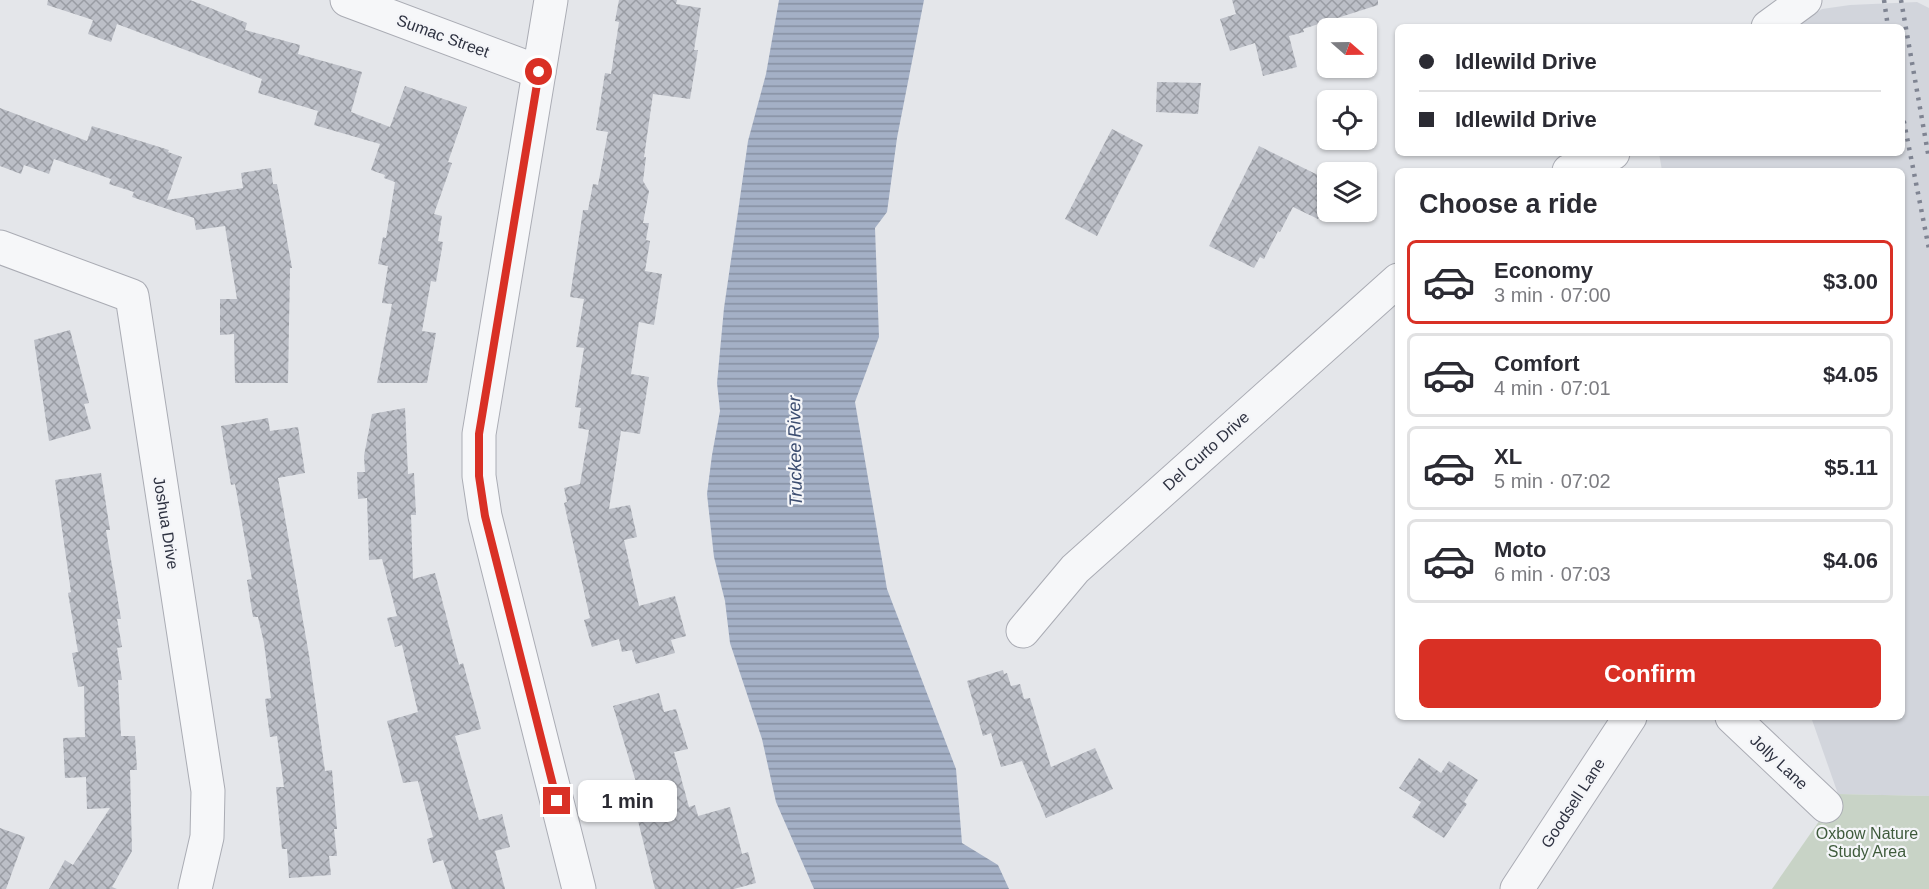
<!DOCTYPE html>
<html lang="en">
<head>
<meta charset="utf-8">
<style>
	body { margin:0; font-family:Arial,sans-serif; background:#f7f7f7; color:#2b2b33; height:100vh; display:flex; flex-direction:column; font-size:22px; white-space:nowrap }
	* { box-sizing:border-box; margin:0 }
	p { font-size:20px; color:#7c7c81 }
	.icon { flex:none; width:33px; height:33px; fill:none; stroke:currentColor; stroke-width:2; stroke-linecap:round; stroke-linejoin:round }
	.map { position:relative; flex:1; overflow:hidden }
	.panel { position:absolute; left:1395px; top:168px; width:510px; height:552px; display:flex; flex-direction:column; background:#fff; border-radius:9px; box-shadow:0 2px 4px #0004 }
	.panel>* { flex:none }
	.banner { position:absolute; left:1395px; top:24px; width:510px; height:132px; border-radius:9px; box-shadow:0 2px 4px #0004; display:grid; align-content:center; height:132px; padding:0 24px; background:#fff }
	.needle { width:39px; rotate:110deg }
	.controls { position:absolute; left:1317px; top:18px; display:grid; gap:12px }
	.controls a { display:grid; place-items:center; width:60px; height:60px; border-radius:9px; background:#fff; box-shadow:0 2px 4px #0004; font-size:30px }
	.end { position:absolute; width:27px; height:27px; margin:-14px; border:8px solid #d93025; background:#fff; box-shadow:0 0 0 3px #fff }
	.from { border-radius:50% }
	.bubble { position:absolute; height:42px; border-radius:9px; background:#fff; box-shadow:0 2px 4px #0004; font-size:20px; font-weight:700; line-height:42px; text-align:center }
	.banner b { display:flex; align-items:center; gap:21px; height:57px; font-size:22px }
	.banner b+b { border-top:2px solid #e1e1e2 }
	.banner i { width:15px; height:15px; background:#2b2b33 }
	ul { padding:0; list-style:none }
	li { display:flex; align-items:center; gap:18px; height:84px; margin:0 12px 9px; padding:0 12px; border:3px solid #e1e1e2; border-radius:9px }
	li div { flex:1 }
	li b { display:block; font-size:22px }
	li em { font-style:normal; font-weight:700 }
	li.selected { border-color:#d93025 }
	li>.icon { width:54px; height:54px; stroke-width:1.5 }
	h2 { padding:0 24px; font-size:27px; line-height:72px }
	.button { display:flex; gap:12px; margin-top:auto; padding:12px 24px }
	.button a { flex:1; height:69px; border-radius:9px; background:#d93025; color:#fff; font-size:24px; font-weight:700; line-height:69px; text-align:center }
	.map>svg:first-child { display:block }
	.built { fill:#d2d5dc }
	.park { fill:#c8d3c6 }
	.water { fill:url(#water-rules) }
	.building { fill:url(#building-cross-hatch) }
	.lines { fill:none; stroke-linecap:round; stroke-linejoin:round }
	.minor-casing { stroke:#aaacb4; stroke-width:35 }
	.minor { stroke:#f6f7f9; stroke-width:33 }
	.rail { stroke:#7f8492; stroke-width:4.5; stroke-dasharray:3 6; stroke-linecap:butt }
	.route { stroke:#d93025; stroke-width:8 }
	.labels { text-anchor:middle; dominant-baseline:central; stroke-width:4.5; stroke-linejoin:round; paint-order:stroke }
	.street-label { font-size:16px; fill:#2e3241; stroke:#f4f5f8 }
	.park-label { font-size:16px; fill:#3f5b3c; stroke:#f4f5f8 }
	.water-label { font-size:18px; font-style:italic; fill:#3c4d70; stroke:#f4f5f8 }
</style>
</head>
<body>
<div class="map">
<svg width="1929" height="889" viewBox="0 0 1929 889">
	<defs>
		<pattern id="water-rules" width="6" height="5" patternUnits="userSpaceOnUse" patternTransform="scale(1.5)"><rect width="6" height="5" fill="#a4b0c6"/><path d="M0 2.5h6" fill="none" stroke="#8690a2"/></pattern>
		<pattern id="building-cross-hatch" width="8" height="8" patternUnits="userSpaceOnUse" patternTransform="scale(1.5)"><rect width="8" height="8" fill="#bcbfc7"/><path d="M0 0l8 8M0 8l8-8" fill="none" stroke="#999ca3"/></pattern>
	</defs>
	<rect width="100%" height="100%" fill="#e4e6ea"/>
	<!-- built -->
	<polygon class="built" points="1917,2 1929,8 1929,796 1838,794 1811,717 1902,717 1902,171 1662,171 1659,153 1902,153 1902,27 1792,27 1822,9 1850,5"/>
	<!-- park -->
	<polygon class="park" points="1838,794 1929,796 1929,889 1772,889"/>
	<!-- water -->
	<polygon class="water" points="779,0 924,0 897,138 887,212 875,228 879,337 855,402 887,589 956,769 962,843 998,865 1009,889 814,889 776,802 762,739 730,643 725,601 714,557 707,494 712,455 720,411 717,383 724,308 739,205 748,141 766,74"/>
	<!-- building -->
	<g class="building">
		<polygon points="48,0 190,0 203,5 247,23 245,30 300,45 298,54 362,72 351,112 390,127 405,86 467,107 448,162 452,163 434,214 442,216 438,241 443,242 436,282 431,281 422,331 436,333 427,383 377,383 392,304 382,303 388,266 378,264 383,237 386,238 395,182 384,178 385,175 371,170 380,144 314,125 318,111 258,93 262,79 117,24 111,42 88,34 93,20 47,5"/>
		<polygon points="619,0 677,0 676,4 701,8 694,50 698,50 690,99 653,94 644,157 646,157 643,181 649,191 643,223 649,223 646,240 650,241 645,271 662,274 654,325 639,322 631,374 649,377 640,434 621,431 609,509 630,505 637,537 624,540 639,606 675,596 686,636 671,640 675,653 636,664 632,650 622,652 619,639 592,647 584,620 590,618 564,503 567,502 564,488 580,484 589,430 578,428 581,408 575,407 584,348 576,347 584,299 570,297 583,210 588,210 593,184 598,185 608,132 596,130 605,73 611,74 619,22 615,21"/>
		<polygon points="1232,0 1378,0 1378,5 1303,29 1304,32 1289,36 1297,67 1263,76 1255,43 1230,51 1220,19 1236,14"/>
		<polygon points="1157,82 1201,83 1198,114 1156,112"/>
		<polygon points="0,108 87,141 92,126 169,150 168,152 182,157 167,200 243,188 241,173 271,168 273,184 277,184 292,268 290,268 288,383 235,383 234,334 220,335 220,299 237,299 225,226 196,230 194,218 132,197 134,192 109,184 111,179 54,159 49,174 24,165 21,174 0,166"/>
		<polygon points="1112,129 1143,145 1097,236 1065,219"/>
		<polygon points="1259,146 1328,180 1328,200 1318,219 1293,207 1280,232 1278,231 1264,259 1260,257 1254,268 1209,246"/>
		<polygon points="70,330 89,403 84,404 91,429 49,441 34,340"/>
		<polygon points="405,408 408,474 414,473 416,515 411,515 413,579 435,573 459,665 463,663 481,729 455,736 479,820 502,814 510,847 495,851 505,889 452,889 443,860 433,863 427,839 433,837 418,781 403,783 387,721 418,712 402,645 395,647 387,618 397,616 382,559 369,560 367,498 358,499 357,472 365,472 364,456 372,414"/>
		<polygon points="268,418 270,431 298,427 305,473 278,478 309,655 325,771 332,770 337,829 334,829 337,856 329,856 331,875 289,878 287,849 282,849 276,787 284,787 277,736 270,737 265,699 271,698 264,643 258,617 253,617 247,580 252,579 235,484 231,485 221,426"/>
		<polygon points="101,473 110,530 106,530 121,619 117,619 122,647 117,648 122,680 118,680 121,736 135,736 137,770 130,770 132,851 112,887 117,889 49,889 65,860 73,865 110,808 87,809 86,777 65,778 63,738 85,737 84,686 78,687 72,653 78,652 68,593 71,592 55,480"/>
		<polygon points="1003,670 1004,674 1007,673 1011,686 1020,684 1024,699 1030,698 1051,767 1095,748 1113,789 1046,818 1022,761 1001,767 991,733 983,736 967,681"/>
		<polygon points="659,693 664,712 676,709 688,749 674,752 689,807 695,805 698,816 730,807 742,854 748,852 756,883 734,889 655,889 637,817 646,815 613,706"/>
		<polygon points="1419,758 1441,773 1449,761 1478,780 1464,802 1467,804 1444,838 1412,817 1421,802 1399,788"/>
		<polygon points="0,828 25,837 6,889 0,889"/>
	</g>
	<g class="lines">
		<defs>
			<g id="minor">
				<polyline points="347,0 539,72"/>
				<polyline points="551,0 479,434 479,476 485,516 579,889"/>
				<polyline points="1768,27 1805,0"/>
				<polyline points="1569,171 1613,153"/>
				<polyline points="0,247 132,296 208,791 207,837 195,889"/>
				<polyline points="1023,631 1075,569 1398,280"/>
				<polyline points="1732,717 1826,806"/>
				<polyline points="1517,889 1630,717"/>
			</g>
		</defs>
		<!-- minor casing -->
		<use href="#minor" class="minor-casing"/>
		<!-- minor -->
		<use href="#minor" class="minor"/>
		<!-- rail -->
		<g class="rail">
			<polyline points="1884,0 1888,27"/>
			<polyline points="1901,0 1929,159"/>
			<polyline points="1902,112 1929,249"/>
		</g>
	</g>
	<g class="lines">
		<!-- route -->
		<polyline class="route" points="539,72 479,434 479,476 485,516 557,801"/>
	</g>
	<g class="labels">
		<!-- street labels -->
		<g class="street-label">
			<text transform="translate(443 36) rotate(20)">Sumac Street</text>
			<text transform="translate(1206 451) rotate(-42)">Del Curto Drive</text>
			<text transform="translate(166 523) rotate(81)">Joshua Drive</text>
			<text transform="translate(1779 762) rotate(43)">Jolly Lane</text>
			<text transform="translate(1573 803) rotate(-57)">Goodsell Lane</text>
		</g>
		<!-- park labels -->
		<g class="park-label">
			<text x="1867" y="833">Oxbow Nature<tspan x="1867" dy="18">Study Area</tspan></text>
		</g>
		<!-- water labels -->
		<g class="water-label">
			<text transform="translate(795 451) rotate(-91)">Truckee River</text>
		</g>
	</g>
</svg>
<div class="controls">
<a><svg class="needle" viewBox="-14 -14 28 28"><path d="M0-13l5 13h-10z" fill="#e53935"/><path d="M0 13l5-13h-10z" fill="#7c7c81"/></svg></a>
<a><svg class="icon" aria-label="locate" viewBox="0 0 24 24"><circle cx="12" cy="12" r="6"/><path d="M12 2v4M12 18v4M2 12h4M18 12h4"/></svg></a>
<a><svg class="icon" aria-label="layers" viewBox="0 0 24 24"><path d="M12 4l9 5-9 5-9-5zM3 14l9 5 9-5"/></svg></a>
</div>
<i class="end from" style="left:539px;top:72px"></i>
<i class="end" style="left:557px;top:801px"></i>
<div class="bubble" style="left:578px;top:780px;width:99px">1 min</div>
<div class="banner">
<b><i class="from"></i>Idlewild Drive</b>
<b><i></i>Idlewild Drive</b>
</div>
<section class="panel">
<h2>Choose a ride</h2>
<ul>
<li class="selected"><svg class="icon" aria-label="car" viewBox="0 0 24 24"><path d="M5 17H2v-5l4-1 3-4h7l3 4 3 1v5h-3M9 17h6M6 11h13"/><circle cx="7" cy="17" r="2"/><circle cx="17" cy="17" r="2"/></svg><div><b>Economy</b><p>3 min · 07:00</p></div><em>$3.00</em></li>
<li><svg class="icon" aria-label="car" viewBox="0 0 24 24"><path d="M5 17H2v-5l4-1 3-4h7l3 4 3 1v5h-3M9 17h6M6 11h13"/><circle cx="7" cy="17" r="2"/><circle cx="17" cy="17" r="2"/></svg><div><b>Comfort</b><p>4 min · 07:01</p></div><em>$4.05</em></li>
<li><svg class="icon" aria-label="car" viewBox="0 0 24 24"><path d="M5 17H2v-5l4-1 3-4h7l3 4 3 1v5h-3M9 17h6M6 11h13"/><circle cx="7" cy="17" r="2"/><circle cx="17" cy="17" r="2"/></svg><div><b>XL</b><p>5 min · 07:02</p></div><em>$5.11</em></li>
<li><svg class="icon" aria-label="car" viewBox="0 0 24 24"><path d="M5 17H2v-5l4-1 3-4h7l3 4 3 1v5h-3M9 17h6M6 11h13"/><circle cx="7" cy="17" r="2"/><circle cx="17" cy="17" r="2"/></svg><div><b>Moto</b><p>6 min · 07:03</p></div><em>$4.06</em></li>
</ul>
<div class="button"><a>Confirm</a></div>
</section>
</div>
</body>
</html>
